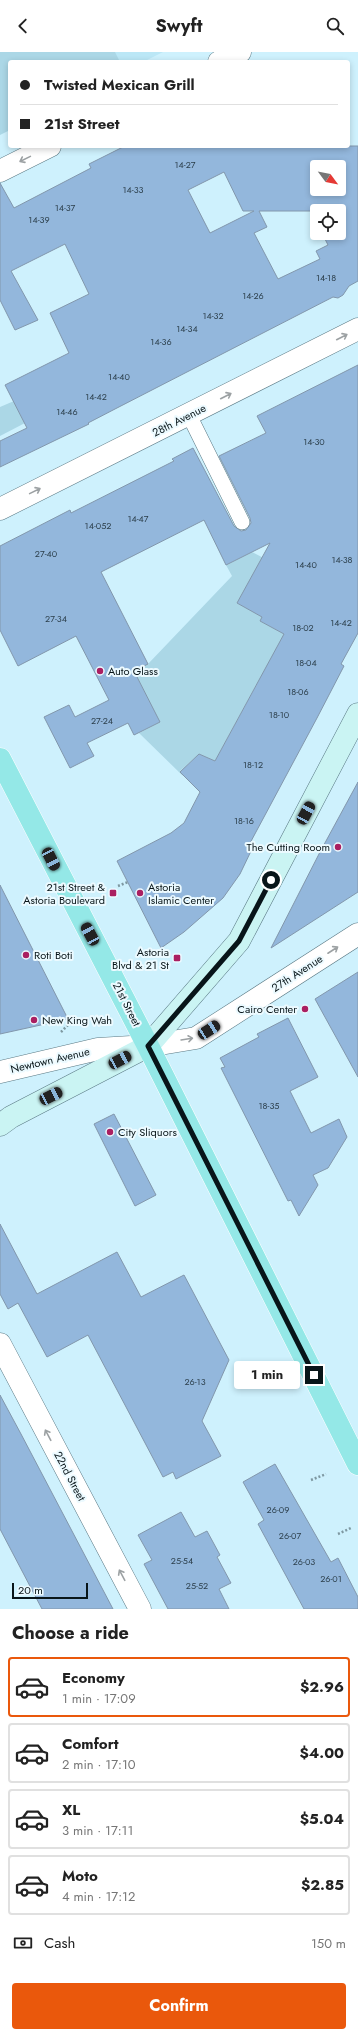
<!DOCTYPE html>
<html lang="en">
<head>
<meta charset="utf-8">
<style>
	body { margin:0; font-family:Jost,sans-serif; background:#f6f6f6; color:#222; height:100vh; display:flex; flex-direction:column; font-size:15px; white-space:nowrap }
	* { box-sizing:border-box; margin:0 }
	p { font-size:13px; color:#767676 }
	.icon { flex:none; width:22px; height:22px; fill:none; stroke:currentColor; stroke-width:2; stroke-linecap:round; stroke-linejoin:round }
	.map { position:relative; height:1557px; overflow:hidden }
	.panel { display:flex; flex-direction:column; background:#fff; flex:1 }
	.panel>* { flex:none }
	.banner { position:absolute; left:8px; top:8px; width:342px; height:88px; border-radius:4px; box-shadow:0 2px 6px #0003; display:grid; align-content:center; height:88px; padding:0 12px; background:#fff }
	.needle { width:26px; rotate:122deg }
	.tools { position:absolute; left:310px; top:108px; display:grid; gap:8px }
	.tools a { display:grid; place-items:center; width:36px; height:36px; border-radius:4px; background:#fff; box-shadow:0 2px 6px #0003; font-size:20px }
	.scale { position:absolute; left:12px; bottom:10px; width:76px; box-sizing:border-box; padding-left:4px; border:2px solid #081519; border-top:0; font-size:11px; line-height:14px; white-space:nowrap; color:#081519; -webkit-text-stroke:3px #ecfaff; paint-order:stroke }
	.end { position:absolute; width:18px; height:18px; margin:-9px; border:5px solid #081519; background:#fff; box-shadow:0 0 0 2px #fff }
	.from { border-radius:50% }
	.bubble { position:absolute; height:28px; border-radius:4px; background:#fff; box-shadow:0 2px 6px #0003; font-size:13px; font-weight:700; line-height:28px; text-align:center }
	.car { position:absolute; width:12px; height:24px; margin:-12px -6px; border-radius:5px; box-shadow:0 0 3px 1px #0007; background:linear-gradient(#222 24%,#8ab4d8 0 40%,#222 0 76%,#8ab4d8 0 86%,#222 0) }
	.banner b { display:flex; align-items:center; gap:14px; height:38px; font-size:15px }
	.banner b+b { border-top:1px solid #e0e0e0 }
	.banner i { width:10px; height:10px; background:#222 }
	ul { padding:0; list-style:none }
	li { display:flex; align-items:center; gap:12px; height:60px; margin:0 8px 6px; padding:0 4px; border:2px solid #e0e0e0; border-radius:4px }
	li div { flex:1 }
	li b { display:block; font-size:15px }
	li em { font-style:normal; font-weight:700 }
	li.on { border-color:#ea580c }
	li>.icon { width:36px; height:36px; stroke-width:1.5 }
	h2 { padding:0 12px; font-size:18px; line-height:48px }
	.pay { display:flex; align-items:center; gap:10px; height:44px; padding:0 12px; font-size:15px }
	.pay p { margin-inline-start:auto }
	.primary-button { display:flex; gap:8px; margin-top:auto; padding:8px 12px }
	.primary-button a { flex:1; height:46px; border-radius:4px; background:#ea580c; color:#fff; font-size:16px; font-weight:700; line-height:46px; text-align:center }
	header { display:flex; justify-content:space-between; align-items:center; height:52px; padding:0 12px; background:#fff; font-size:18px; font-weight:700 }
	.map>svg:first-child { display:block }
	.built { fill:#bbe7f6 }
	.green { fill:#abd7e6 }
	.building { fill:#93b7dc; stroke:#8297ac; fill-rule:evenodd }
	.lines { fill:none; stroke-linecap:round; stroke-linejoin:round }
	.service-casing { stroke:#5a7984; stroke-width:16 }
	.pedestrian-casing { stroke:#5a7984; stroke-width:23 }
	.minor-casing { stroke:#5a7984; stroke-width:23 }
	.tertiary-casing { stroke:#5a7984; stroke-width:23 }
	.secondary-casing { stroke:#5a7984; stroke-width:23 }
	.primary-casing { stroke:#fff; stroke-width:23 }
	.path { stroke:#7e98a1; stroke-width:2.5; stroke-dasharray:2 2; stroke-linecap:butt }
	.service { stroke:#fff; stroke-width:15 }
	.pedestrian { stroke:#fff; stroke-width:22 }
	.minor { stroke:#fff; stroke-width:22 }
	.tertiary { stroke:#fff; stroke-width:22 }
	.secondary { stroke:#caf4f3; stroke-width:22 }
	.primary { stroke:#94e8e7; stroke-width:22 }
	.oneway { stroke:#9ca1a3 }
	.route { stroke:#081519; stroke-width:5 }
	.poi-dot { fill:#aa1f61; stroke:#ecfaff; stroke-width:1.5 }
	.labels { text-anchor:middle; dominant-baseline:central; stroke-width:4; stroke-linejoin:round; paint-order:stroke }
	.number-label { font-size:9px; fill:#2b3e4a }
	.street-label { font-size:11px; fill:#081519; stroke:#ecfaff }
	.poi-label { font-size:11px; fill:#081519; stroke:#ecfaff; text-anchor:start }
</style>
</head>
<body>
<header><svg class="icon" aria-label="back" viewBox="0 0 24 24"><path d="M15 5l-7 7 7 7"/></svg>Swyft<svg class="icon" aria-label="search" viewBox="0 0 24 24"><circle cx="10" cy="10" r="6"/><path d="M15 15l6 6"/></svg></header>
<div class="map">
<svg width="358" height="1557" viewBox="0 0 358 1557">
	<rect width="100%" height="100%" fill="#cef1fd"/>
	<!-- built -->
	<polygon class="built" points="7,0 163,0 143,10 12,10"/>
	<!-- green -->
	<g class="green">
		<polygon points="0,0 115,0 120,10 10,10 10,78 0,83"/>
		<polygon points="14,349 25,371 0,384 0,355"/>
		<polygon points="252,500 317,534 248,532 237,551 262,565 260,569 284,582 266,638 256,633 215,709 199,702 180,719 183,724 139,681 160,670 134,619 148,612 232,524 226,513"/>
	</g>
	<!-- building -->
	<g class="building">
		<path d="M125 94H358V229L349 234 343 243 338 246 333 245 115 357 88 371 89 372 0 415V389L27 376 5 333 69 301 50 261 89 242 65 192 11 219 38 268 15 278 0 248V131L14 156 91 116 89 112ZM317 115H339V137H317ZM224 120 243 159H254L210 181 188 138ZM259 159H311L317 171V159H339V181H322L328 193 316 199 320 207 278 227 254 181 267 175Z"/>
		<polygon points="358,313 358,581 341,612 344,614 317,666 249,793 252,797 240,822 223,846 184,880 161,896 117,809 171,781 184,771 200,740 180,720 199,702 215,709 284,582 260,569 262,565 237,551 270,491 226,513 204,468 101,520 148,612 134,619 160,670 134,683 128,671 87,691 94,704 70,716 44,665 69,653 75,665 109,648 76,584 18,614 0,578 0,494 70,458 71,461 174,409 172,407 193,396 234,474 241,479 246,478 251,471 250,466 219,404 266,381 257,364"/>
		<polygon points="358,730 358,840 271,896 320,800"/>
		<polygon points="0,833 68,967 0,982"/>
		<polygon points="358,920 358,1025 315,947"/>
		<polygon points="288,966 318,1025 290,1039 311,1081 339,1067 347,1085 328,1116 313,1123 318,1133 299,1164 291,1148 288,1149 221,1016 225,1015 220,1006 259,985 257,982"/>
		<polygon points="114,1062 156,1143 135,1154 94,1072"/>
		<polygon points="0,1172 37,1242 117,1200 141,1245 184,1223 229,1308 202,1369 221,1404 176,1427 173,1420 163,1425 88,1283 47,1305 18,1251 8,1257 0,1242"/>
		<polygon points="0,1343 21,1382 113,1557 42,1557 0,1477"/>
		<polygon points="275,1412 331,1510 338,1506 358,1545 358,1557 304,1557 258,1472 264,1468 243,1430"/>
		<polygon points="181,1460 195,1485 207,1479 220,1503 217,1505 231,1531 219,1537 229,1557 168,1557 144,1512 152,1508 138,1483"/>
	</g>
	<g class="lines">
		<defs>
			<polyline id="service" points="189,363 242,470"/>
			<polyline id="pedestrian" points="0,1020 98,997 148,994"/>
			<g id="minor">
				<polyline points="219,10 240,0"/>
				<polyline points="0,119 50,94"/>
				<polyline points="0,457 358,277"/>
				<polyline points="0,1292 140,1557"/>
			</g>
			<polyline id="tertiary" points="148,994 196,986 358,882"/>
			<polyline id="secondary" points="0,1073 11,1065 148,994 239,889 358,662"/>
			<polyline id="primary" points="0,707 148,994 358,1412"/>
		</defs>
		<!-- service casing -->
		<use href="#service" class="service-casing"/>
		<!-- pedestrian casing -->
		<use href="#pedestrian" class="pedestrian-casing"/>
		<!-- minor casing -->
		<use href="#minor" class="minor-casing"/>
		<!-- tertiary casing -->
		<use href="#tertiary" class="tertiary-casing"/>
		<!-- secondary casing -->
		<use href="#secondary" class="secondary-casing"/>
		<!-- primary casing -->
		<use href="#primary" class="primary-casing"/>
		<!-- path -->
		<g class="path">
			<polyline points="118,834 128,830"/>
			<polyline points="61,980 69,972"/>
			<polyline points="311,1428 326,1422"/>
			<polyline points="338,1482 351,1476"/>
		</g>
		<!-- service -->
		<use href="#service" class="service"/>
		<!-- pedestrian -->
		<use href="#pedestrian" class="pedestrian"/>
		<!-- minor -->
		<use href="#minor" class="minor"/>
		<!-- tertiary -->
		<use href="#tertiary" class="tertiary"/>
		<!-- secondary -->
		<use href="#secondary" class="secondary"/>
		<!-- primary -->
		<use href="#primary" class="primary"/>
	</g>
	<!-- one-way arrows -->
	<defs><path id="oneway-shaft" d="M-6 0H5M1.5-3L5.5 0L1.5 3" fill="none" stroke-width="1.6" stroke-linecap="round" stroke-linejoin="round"/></defs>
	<g class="oneway">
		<use href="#oneway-shaft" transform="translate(25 107) rotate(154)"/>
		<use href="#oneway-shaft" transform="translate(342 285) rotate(-27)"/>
		<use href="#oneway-shaft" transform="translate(226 344) rotate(-27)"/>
		<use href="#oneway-shaft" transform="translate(35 439) rotate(-26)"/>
		<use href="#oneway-shaft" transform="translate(333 898) rotate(-33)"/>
		<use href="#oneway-shaft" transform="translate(187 987) rotate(-9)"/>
		<use href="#oneway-shaft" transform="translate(48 1383) rotate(-118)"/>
		<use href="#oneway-shaft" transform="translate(122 1523) rotate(-118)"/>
	</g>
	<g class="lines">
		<!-- route -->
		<polyline class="route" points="271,828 239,889 148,994 314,1323"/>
	</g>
	<!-- markers -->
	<g class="poi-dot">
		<circle cx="100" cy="619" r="4"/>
		<circle cx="338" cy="795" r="4"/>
		<rect x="109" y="837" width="8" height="8" rx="2"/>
		<circle cx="140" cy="841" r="4"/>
		<circle cx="26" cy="903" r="4"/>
		<rect x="173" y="902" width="8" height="8" rx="2"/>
		<circle cx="305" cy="957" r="4"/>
		<circle cx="34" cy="968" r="4"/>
		<circle cx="110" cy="1080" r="4"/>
	</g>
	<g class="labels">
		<!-- number labels -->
		<g class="number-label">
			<text x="185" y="112">14-27</text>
			<text x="133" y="137">14-33</text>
			<text x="65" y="155">14-37</text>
			<text x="39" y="167">14-39</text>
			<text x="326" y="225">14-18</text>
			<text x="253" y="243">14-26</text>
			<text x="213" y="263">14-32</text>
			<text x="187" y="276">14-34</text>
			<text x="161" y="289">14-36</text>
			<text x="119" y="324">14-40</text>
			<text x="96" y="344">14-42</text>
			<text x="67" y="359">14-46</text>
			<text x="314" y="389">14-30</text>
			<text x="138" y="466">14-47</text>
			<text x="98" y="473">14-052</text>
			<text x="46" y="501">27-40</text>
			<text x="342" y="507">14-38</text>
			<text x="306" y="512">14-40</text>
			<text x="56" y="566">27-34</text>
			<text x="341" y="570">14-42</text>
			<text x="303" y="575">18-02</text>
			<text x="306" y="610">18-04</text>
			<text x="298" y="639">18-06</text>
			<text x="279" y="662">18-10</text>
			<text x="102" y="668">27-24</text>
			<text x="253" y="712">18-12</text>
			<text x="244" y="768">18-16</text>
			<text x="269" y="1053">18-35</text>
			<text x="195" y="1329">26-13</text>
			<text x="278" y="1457">26-09</text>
			<text x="290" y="1483">26-07</text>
			<text x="182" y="1508">25-54</text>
			<text x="304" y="1509">26-03</text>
			<text x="331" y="1526">26-01</text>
			<text x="197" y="1533">25-52</text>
		</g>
		<!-- street labels -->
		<g class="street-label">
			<text transform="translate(179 368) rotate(-27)">28th Avenue</text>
			<text transform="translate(297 921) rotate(-33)">27th Avenue</text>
			<text transform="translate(127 952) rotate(63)">21st Street</text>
			<text transform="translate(50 1008) rotate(-13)">Newtown Avenue</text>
			<text transform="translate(70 1424) rotate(62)">22nd Street</text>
		</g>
		<!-- poi labels -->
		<g class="poi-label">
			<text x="108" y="619">Auto Glass</text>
			<text x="330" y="795" text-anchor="end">The Cutting Room</text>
			<text x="105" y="835" text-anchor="end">21st Street &amp;<tspan x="105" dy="13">Astoria Boulevard</tspan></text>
			<text x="148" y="835">Astoria<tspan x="148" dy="13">Islamic Center</tspan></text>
			<text x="169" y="900" text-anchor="end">Astoria<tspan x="169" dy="13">Blvd &amp; 21 St</tspan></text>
			<text x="34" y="903">Roti Boti</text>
			<text x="297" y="957" text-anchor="end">Cairo Center</text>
			<text x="42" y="968">New King Wah</text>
			<text x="118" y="1080">City Sliquors</text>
		</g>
	</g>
</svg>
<div class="tools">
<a><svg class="needle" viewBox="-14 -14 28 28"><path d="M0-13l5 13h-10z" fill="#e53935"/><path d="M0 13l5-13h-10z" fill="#767676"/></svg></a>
<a><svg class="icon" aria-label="locate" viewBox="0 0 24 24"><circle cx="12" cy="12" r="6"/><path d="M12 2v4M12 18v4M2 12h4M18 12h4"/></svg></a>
</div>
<div class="scale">20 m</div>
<i class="end from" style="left:271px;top:828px"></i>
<i class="end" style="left:314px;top:1323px"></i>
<div class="bubble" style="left:234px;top:1309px;width:66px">1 min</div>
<i class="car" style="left:306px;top:761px;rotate:28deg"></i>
<i class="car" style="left:51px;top:807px;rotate:153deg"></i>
<i class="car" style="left:90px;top:882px;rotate:332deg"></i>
<i class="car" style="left:209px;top:978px;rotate:57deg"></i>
<i class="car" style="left:120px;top:1008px;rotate:62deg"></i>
<i class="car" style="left:51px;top:1044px;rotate:63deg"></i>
<div class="banner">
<b><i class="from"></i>Twisted Mexican Grill</b>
<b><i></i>21st Street</b>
</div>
</div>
<section class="panel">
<h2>Choose a ride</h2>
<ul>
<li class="on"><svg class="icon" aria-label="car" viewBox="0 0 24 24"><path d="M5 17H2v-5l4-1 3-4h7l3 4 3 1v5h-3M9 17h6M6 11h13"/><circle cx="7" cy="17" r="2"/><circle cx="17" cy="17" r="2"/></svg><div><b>Economy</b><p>1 min · 17:09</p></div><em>$2.96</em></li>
<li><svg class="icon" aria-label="car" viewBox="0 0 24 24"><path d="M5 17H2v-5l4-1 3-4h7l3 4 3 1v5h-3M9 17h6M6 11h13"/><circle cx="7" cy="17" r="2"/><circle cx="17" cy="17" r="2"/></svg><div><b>Comfort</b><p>2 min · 17:10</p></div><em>$4.00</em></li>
<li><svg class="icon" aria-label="car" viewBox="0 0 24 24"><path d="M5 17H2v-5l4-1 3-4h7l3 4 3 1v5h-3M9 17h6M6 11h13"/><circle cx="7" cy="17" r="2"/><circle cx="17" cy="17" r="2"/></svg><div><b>XL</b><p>3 min · 17:11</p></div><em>$5.04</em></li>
<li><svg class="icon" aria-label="car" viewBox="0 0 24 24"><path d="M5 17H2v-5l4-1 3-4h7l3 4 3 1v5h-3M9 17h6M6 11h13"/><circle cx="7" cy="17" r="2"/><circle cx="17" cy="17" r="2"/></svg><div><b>Moto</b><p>4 min · 17:12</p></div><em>$2.85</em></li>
</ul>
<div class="pay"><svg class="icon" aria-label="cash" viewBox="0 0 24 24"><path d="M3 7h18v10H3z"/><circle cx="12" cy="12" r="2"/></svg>Cash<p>150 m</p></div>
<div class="primary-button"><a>Confirm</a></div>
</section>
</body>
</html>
